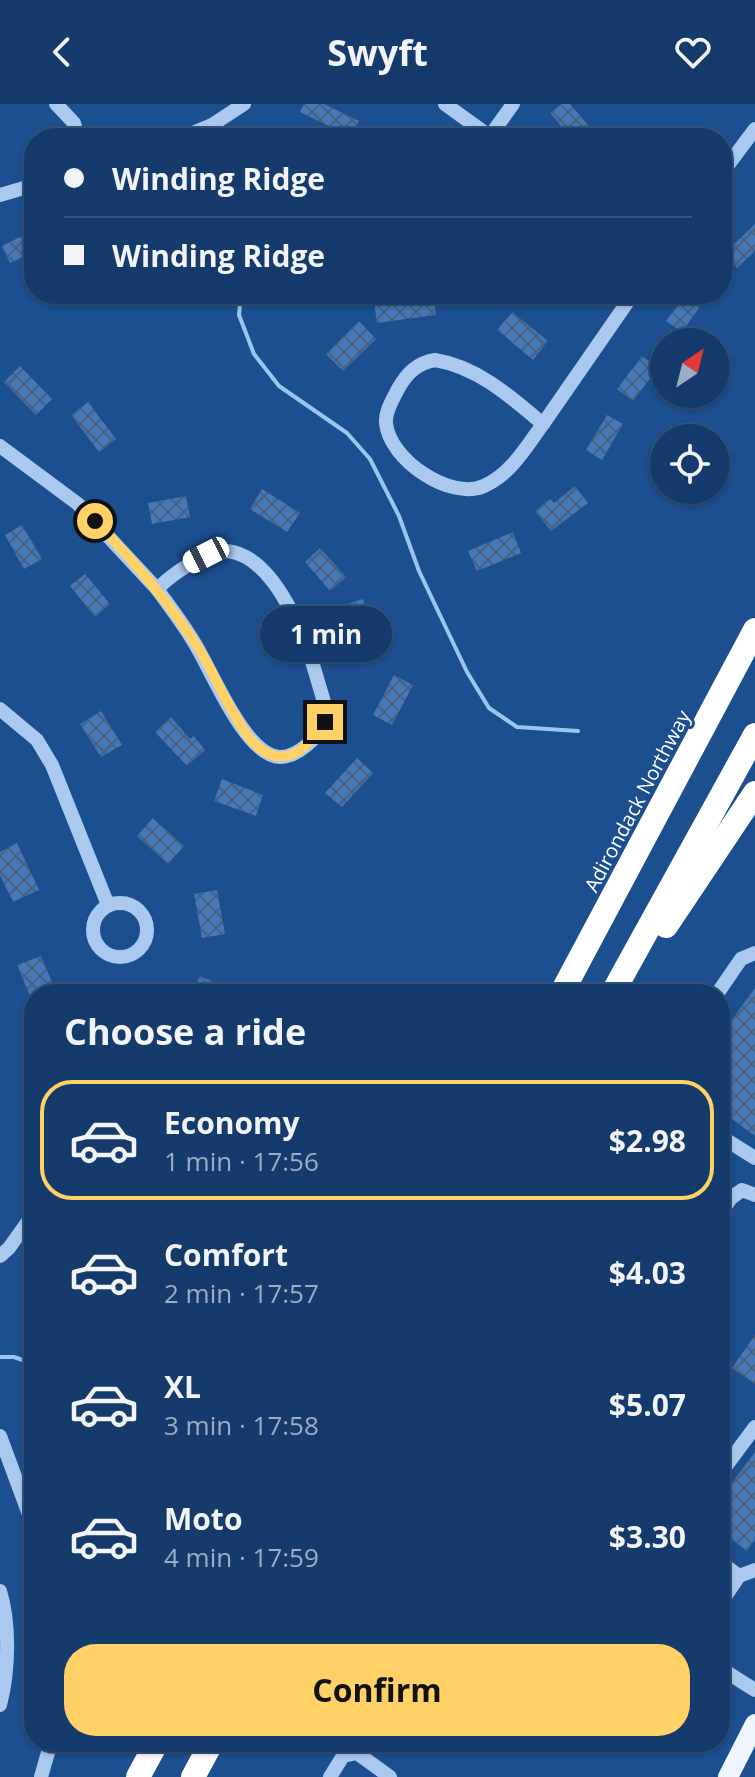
<!DOCTYPE html>
<html lang="en">
<head>
<meta charset="utf-8">
<style>
	body { margin:0; font-family:"Open Sans",sans-serif; background:#214673; color:#f1f3f6; height:100vh; display:flex; flex-direction:column; font-size:30px; white-space:nowrap }
	* { box-sizing:border-box; margin:0 }
	p { font-size:26px; color:#9dadc1 }
	.icon { flex:none; width:44px; height:44px; fill:none; stroke:currentColor; stroke-width:2; stroke-linecap:round; stroke-linejoin:round }
	.map { position:relative; flex:1; overflow:hidden }
	.sheet { position:absolute; left:24px; top:880px; width:706px; height:768px; display:flex; flex-direction:column; background:#143b6b; border-radius:32px; box-shadow:0 2px 6px #0004,0 0 0 2px #33557e }
	.sheet>* { flex:none }
	.hud { position:absolute; left:24px; top:24px; width:708px; height:176px; border-radius:32px; box-shadow:0 2px 6px #0004,0 0 0 2px #33557e; display:grid; align-content:center; height:176px; padding:0 40px; background:#143b6b }
	.needle { width:52px; rotate:35deg }
	.fabs { position:absolute; left:650px; top:224px; display:grid; gap:16px }
	.fabs a { display:grid; place-items:center; width:80px; height:80px; border-radius:50%; background:#143b6b; box-shadow:0 2px 6px #0004,0 0 0 2px #33557e; font-size:40px }
	.end { position:absolute; width:36px; height:36px; margin:-18px; border:10px solid #ffd166; background:#111; box-shadow:0 0 0 4px #111 }
	.from { border-radius:50% }
	.bubble { position:absolute; height:56px; border-radius:28px; background:#143b6b; box-shadow:0 2px 6px #0004,0 0 0 2px #33557e; font-size:26px; font-weight:700; line-height:56px; text-align:center }
	.car { position:absolute; width:24px; height:48px; margin:-24px -12px; border-radius:10px; box-shadow:0 0 6px 2px #0007; background:linear-gradient(#fff 24%,#345 0 40%,#fff 0 76%,#345 0 86%,#fff 0) }
	.hud b { display:flex; align-items:center; gap:28px; height:76px; font-size:30px }
	.hud b+b { border-top:2px solid #33557e }
	.hud i { width:20px; height:20px; background:#f1f3f6 }
	ul { padding:0; list-style:none }
	li { display:flex; align-items:center; gap:24px; height:120px; margin:0 16px 12px; padding:0 24px; border:4px solid transparent; border-radius:32px }
	li div { flex:1 }
	li b { display:block; font-size:30px }
	li em { font-style:normal; font-weight:700 }
	li.active { border-color:#ffd166 }
	li>.icon { width:72px; height:72px; stroke-width:1.5 }
	h2 { padding:0 40px; font-size:36px; line-height:96px }
	.primary-button { display:flex; gap:16px; margin-top:auto; padding:16px 40px }
	.primary-button a { flex:1; height:92px; border-radius:32px; background:#ffd166; color:#111; font-size:32px; font-weight:700; line-height:92px; text-align:center }
	header { display:flex; justify-content:space-between; align-items:center; height:104px; padding:0 40px; background:#143b6b; font-size:36px; font-weight:700 }
	.map>svg:first-child { display:block }
	.lines { fill:none; stroke-linecap:round; stroke-linejoin:round }
	.stream { stroke:#9cc4f0; stroke-width:4 }
	.building { fill:url(#building-cross-hatch) }
	.minor { stroke:#a9c9ee; stroke-width:14 }
	.major { stroke:#f0f6ff; stroke-width:20 }
	.highway { stroke:#fff; stroke-width:24 }
	.route { stroke:#ffd166; stroke-width:10 }
	.labels { text-anchor:middle; dominant-baseline:central; stroke-width:6; stroke-linejoin:round; paint-order:stroke }
	.street-label { font-size:20px; fill:#fff; stroke:#1b4f8f }
</style>
</head>
<body>
<header><svg class="icon" aria-label="back" viewBox="0 0 24 24"><path d="M15 5l-7 7 7 7"/></svg>Swyft<svg class="icon" aria-label="heart" viewBox="0 0 24 24"><path d="M12 20l-8-8c-3-5 5-10 8-4 3-6 11-1 8 4z"/></svg></header>
<div class="map">
<svg width="755" height="1673" viewBox="0 0 755 1673">
	<defs>
		<pattern id="building-cross-hatch" width="8" height="8" patternUnits="userSpaceOnUse" patternTransform="scale(2)"><rect width="8" height="8" fill="#4478b7"/><path d="M0 0l8 8M0 8l8-8" fill="none" stroke="#486282"/></pattern>
	</defs>
	<rect width="100%" height="100%" fill="#1b4f8f"/>
	<g class="lines">
		<!-- stream -->
		<g class="stream">
			<polyline points="241,190 239,211 254,250 279,282 347,329 370,355 399,412 419,467 467,568 489,604 517,623 578,627"/>
			<polyline points="0,1253 14,1253 34,1260"/>
		</g>
	</g>
	<!-- building -->
	<g class="building">
		<polygon points="304,0 324,0 359,17 351,33 300,8"/>
		<polygon points="561,0 570,0 594,28 587,34 571,34 550,9"/>
		<polygon points="755,120 755,147 737,164 724,150"/>
		<polygon points="34,126 34,148 10,159 2,142"/>
		<polygon points="373,190 433,190 436,211 377,219"/>
		<polygon points="686,190 709,190 682,228 666,217"/>
		<polygon points="512,208 548,237 533,256 497,226"/>
		<polygon points="359,217 376,235 343,267 326,250"/>
		<polygon points="642,252 658,264 633,297 617,285"/>
		<polygon points="20,262 52,295 36,311 4,278"/>
		<polygon points="88,298 116,335 99,348 71,311"/>
		<polygon points="607,311 623,320 602,356 586,346"/>
		<polygon points="575,382 588,399 551,427 535,407 550,395 554,399"/>
		<polygon points="262,385 300,409 287,428 250,405"/>
		<polygon points="186,392 190,413 152,420 148,399"/>
		<polygon points="22,421 42,455 24,465 5,431"/>
		<polygon points="513,428 521,449 477,467 468,447"/>
		<polygon points="320,444 346,473 330,487 305,458"/>
		<polygon points="85,470 110,500 95,513 70,482"/>
		<polygon points="363,495 369,514 363,516 368,534 350,540 338,503"/>
		<polygon points="394,571 413,581 392,621 373,611"/>
		<polygon points="101,607 122,641 101,653 80,620"/>
		<polygon points="171,613 190,635 194,632 205,646 187,662 155,628"/>
		<polygon points="357,654 373,669 342,703 325,689"/>
		<polygon points="222,675 263,691 256,712 214,697"/>
		<polygon points="153,714 184,742 168,760 137,732"/>
		<polygon points="17,739 39,786 13,798 0,771 0,748"/>
		<polygon points="217,786 225,830 202,834 194,790"/>
		<polygon points="41,852 57,890 29,890 17,861"/>
		<polygon points="200,872 220,881 216,890 192,890"/>
		<polygon points="755,884 755,1032 720,1006 720,932"/>
		<polygon points="755,1231 755,1280 732,1264"/>
		<polygon points="755,1348 755,1436 747,1447 720,1426 720,1395"/>
	</g>
	<g class="lines">
		<!-- minor -->
		<g class="minor">
			<polyline points="56,0 74,19 78,34"/>
			<polyline points="445,0 492,34"/>
			<polyline points="490,32 513,0"/>
			<polyline points="181,34 212,21 244,0"/>
			<polyline points="722,69 755,25"/>
			<polyline points="0,91 34,81"/>
			<path d="M435 256C478 263 511 293 543 320 527 342 511 370 484 382 450 397 389 355 386 319 385 307 393 295 398 285 407 269 417 259 435 256Z"/>
			<polyline points="543,320 633,190"/>
			<polyline points="0,342 78,400 157,485"/>
			<path d="M227 447C277 452 308 540 319 581 322 592 328 605 325 617 323 625 314 635 307 641 300 647 290 653 280 653 245 652 212 567 195 540 184 521 170 503 157 485 178 465 198 453 227 447Z"/>
			<polyline points="0,605 37,636 52,661 108,801"/>
			<circle cx="120" cy="826" r="27"/>
			<polyline points="717,890 741,855 755,849"/>
			<polyline points="720,1032 755,1054"/>
			<polyline points="720,1110 731,1094 742,1086 755,1091"/>
			<polyline points="0,1152 9,1144 34,1109"/>
			<polyline points="0,1332 34,1424"/>
			<polyline points="720,1370 755,1323"/>
			<polyline points="720,1458 739,1472 720,1500"/>
			<polyline points="739,1472 755,1466"/>
			<path d="M0 1487C10 1520 9 1567 0 1601"/>
			<polyline points="720,1564 755,1586"/>
			<polyline points="636,1638 644,1642 648,1638"/>
			<polyline points="41,1673 51,1638"/>
			<polyline points="330,1673 343,1652 357,1649 390,1673"/>
		</g>
		<!-- major -->
		<polyline class="major" points="728,1673 755,1620"/>
		<!-- highway -->
		<g class="highway">
			<polyline points="666,822 755,689"/>
			<polyline points="561,890 755,526"/>
			<polyline points="612,890 755,631"/>
			<polyline points="138,1673 157,1638"/>
			<polyline points="193,1673 212,1638"/>
		</g>
	</g>
	<g class="lines">
		<!-- route -->
		<path class="route" d="M95 417C131 454 165 493 193 536 207 556 217 579 229 601 239 618 251 644 272 651 296 659 313 635 325 618"/>
	</g>
	<g class="labels">
		<!-- street labels -->
		<g class="street-label">
			<text transform="translate(637 697) rotate(-62)">Adirondack Northway</text>
		</g>
	</g>
</svg>
<div class="fabs">
<a><svg class="needle" viewBox="-14 -14 28 28"><path d="M0-13l5 13h-10z" fill="#e53935"/><path d="M0 13l5-13h-10z" fill="#9dadc1"/></svg></a>
<a><svg class="icon" aria-label="locate" viewBox="0 0 24 24"><circle cx="12" cy="12" r="6"/><path d="M12 2v4M12 18v4M2 12h4M18 12h4"/></svg></a>
</div>
<i class="end from" style="left:95px;top:417px"></i>
<i class="end" style="left:325px;top:618px"></i>
<div class="bubble" style="left:260px;top:502px;width:132px">1 min</div>
<i class="car" style="left:206px;top:451px;rotate:243deg"></i>
<div class="hud">
<b><i class="from"></i>Winding Ridge</b>
<b><i></i>Winding Ridge</b>
</div>
<section class="sheet">
<h2>Choose a ride</h2>
<ul>
<li class="active"><svg class="icon" aria-label="car" viewBox="0 0 24 24"><path d="M5 17H2v-5l4-1 3-4h7l3 4 3 1v5h-3M9 17h6M6 11h13"/><circle cx="7" cy="17" r="2"/><circle cx="17" cy="17" r="2"/></svg><div><b>Economy</b><p>1 min · 17:56</p></div><em>$2.98</em></li>
<li><svg class="icon" aria-label="car" viewBox="0 0 24 24"><path d="M5 17H2v-5l4-1 3-4h7l3 4 3 1v5h-3M9 17h6M6 11h13"/><circle cx="7" cy="17" r="2"/><circle cx="17" cy="17" r="2"/></svg><div><b>Comfort</b><p>2 min · 17:57</p></div><em>$4.03</em></li>
<li><svg class="icon" aria-label="car" viewBox="0 0 24 24"><path d="M5 17H2v-5l4-1 3-4h7l3 4 3 1v5h-3M9 17h6M6 11h13"/><circle cx="7" cy="17" r="2"/><circle cx="17" cy="17" r="2"/></svg><div><b>XL</b><p>3 min · 17:58</p></div><em>$5.07</em></li>
<li><svg class="icon" aria-label="car" viewBox="0 0 24 24"><path d="M5 17H2v-5l4-1 3-4h7l3 4 3 1v5h-3M9 17h6M6 11h13"/><circle cx="7" cy="17" r="2"/><circle cx="17" cy="17" r="2"/></svg><div><b>Moto</b><p>4 min · 17:59</p></div><em>$3.30</em></li>
</ul>
<div class="primary-button"><a>Confirm</a></div>
</section>
</div>
</body>
</html>
